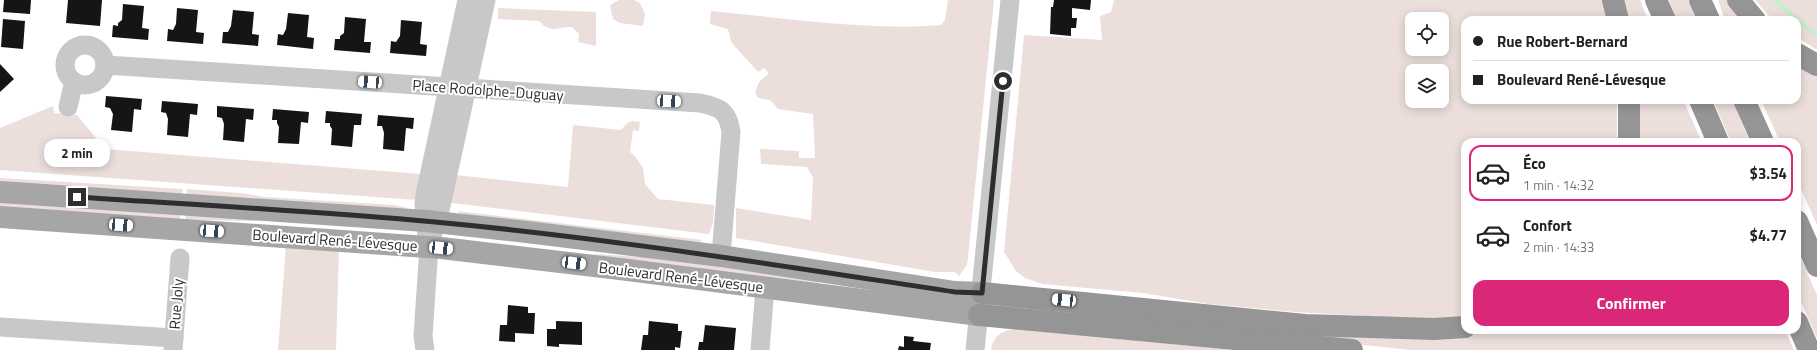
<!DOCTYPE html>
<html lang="fr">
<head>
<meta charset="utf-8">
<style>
	body { margin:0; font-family:"Titillium Web",sans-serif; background:#f6f6f6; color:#222; height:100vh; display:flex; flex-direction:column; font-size:15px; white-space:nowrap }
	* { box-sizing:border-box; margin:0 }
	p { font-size:13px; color:#767676 }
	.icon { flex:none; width:22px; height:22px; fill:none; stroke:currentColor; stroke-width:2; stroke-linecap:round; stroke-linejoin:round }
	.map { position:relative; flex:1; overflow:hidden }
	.drawer { position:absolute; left:1461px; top:138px; width:340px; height:196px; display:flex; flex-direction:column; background:#fff; border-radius:12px; box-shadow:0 2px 10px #0003 }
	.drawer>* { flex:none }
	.banner { position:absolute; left:1461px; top:16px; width:340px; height:88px; border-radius:12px; box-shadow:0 2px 10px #0003; display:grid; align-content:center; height:88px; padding:0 12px; background:#fff }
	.buttons { position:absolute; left:1405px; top:12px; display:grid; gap:8px }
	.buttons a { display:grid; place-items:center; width:44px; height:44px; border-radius:8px; background:#fff; box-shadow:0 2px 10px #0003; font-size:20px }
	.end { position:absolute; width:18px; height:18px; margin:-9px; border:5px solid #2e2e2e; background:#fff; box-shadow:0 0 0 2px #fff }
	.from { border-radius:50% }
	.bubble { position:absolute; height:28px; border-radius:12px; background:#fff; box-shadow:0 2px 10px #0003; font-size:13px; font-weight:700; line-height:28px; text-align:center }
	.car { position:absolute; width:12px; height:24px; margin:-12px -6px; border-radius:5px; box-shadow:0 0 3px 1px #0007; background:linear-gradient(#fff 24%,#345 0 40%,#fff 0 76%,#345 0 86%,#fff 0) }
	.banner b { display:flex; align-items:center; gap:14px; height:38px; font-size:15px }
	.banner b+b { border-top:1px solid #e0e0e0 }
	.banner i { width:10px; height:10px; background:#222 }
	ul { padding:7px 0 0; list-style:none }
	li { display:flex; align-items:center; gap:12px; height:56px; margin:0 8px 6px; padding:0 4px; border:2px solid transparent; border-radius:12px }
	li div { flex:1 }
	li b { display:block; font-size:15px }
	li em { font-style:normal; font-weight:700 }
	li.selected { border-color:#db2777 }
	li>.icon { width:36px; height:36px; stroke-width:1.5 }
	.action { display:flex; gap:8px; margin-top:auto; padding:8px 12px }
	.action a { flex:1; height:46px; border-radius:12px; background:#db2777; color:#fff; font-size:16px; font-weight:700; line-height:46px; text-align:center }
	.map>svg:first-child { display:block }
	.green { fill:#ecdfdb; fill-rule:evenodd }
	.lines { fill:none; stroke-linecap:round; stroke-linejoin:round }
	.stream { stroke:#c7edcb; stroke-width:4.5 }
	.building { fill:#151515 }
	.minor { stroke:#c8c8c8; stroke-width:19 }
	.major { stroke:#a6a6a6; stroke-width:22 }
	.highway { stroke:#959595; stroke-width:22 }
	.route { stroke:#2e2e2e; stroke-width:5 }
	.labels { text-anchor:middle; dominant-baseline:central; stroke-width:4; stroke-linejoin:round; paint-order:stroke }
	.street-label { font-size:15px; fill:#2e2e2e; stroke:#fff }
</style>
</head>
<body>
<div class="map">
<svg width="1817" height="350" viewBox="0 0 1817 350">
	<rect width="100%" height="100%" fill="#fff"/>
	<!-- green -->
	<g class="green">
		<polygon points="619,0 634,0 640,3 645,14 643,26 620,23 613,19 610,5"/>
		<path d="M948 0H994L968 257 967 265 959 276 955 272H935L736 238V208L811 220 813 178 807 167 761 164 760 149 799 151V158H815L813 114 778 109 770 100 758 98 755 92 759 82 769 73 764 68 758 72 731 42 728 29 710 24 711 11C787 18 865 31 941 25L945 20Z"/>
		<path d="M1114 0H1603L1608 20H1465V100H1617V142H1465V317L1434 320 1295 312 1209 304 1143 293 1042 284 1025 278 1016 271 1004 252 1024 35 1102 40 1100 16 1111 12ZM1412 19H1442V49H1412ZM1412 71H1442V101H1412Z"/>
		<polygon points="1620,0 1640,0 1648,20 1624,20"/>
		<polygon points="1669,0 1688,0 1697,20 1677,20"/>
		<polygon points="1718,0 1730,0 1746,20 1725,20"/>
		<polygon points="1755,0 1817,0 1817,50 1797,37 1797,20 1773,20"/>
		<path d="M498 8 596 12V46L578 42 579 34 572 27C558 26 552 35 539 21L498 19Z"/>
		<polygon points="1797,62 1817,73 1817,225 1797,180 1797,142 1780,142 1761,100 1797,100"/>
		<polygon points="1636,100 1683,100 1702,142 1636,142"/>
		<polygon points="1713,100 1732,100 1750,142 1731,142"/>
		<polygon points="53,106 54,113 77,115 105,149 421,174 417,200 0,170 0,128"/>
		<polygon points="632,121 640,122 639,131 633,130 630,152 635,156 643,168 645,184 658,199 714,205 713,223 709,234 452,203 450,199 455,175 568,187 573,125 621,130 627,123"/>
		<polygon points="0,178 183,189 182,195 0,183"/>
		<polygon points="187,189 240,193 265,197 394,205 408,208 403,210 187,195"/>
		<polygon points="0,201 180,212 180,221 0,209"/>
		<polygon points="457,211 702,240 698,243 466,217"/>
		<polygon points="186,212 261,221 185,220"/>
		<polygon points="286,245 339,249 336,350 278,350"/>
		<polygon points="1797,249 1817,295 1817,338 1797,293"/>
		<polygon points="594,254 661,258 819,280 818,284 594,257"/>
		<polygon points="1001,303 1466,334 1489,330 1785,330 1794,350 1411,350 1001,307"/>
		<path d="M1017 329 1236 350H991C993 335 1003 330 1017 329Z"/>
	</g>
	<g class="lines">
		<!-- stream -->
		<polyline class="stream" points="1775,0 1805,27 1817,34"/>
	</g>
	<!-- building -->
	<g class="building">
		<polygon points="4,0 31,0 30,14 3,12"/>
		<polygon points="68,0 102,0 100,26 66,23"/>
		<polygon points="1054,0 1091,0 1090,10 1072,8 1072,18 1077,18 1076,28 1071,28 1071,36 1050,34 1051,7 1053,7"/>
		<polygon points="123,4 144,6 142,28 149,29 148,40 112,37 113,25 118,26 118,23 122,20"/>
		<polygon points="177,8 198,10 196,32 204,33 203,44 167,41 168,29 173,30 176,24"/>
		<polygon points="233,10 254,12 252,34 259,35 258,46 222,43 223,32 228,32 231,26"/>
		<polygon points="288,13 309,15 307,37 314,38 313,49 277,45 278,34 283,35 286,29"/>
		<polygon points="345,17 366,19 364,42 371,42 370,53 334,50 335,39 340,39 340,36 344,33"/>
		<polygon points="3,19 25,21 23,49 1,47"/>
		<polygon points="401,20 422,22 420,44 427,45 426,56 390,53 391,41 396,42 400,36"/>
		<polygon points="0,64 14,79 0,92"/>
		<polygon points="106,96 142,99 141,110 134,109 132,132 111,130 113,114 110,108 105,107"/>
		<polygon points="162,101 198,104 197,115 190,114 188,137 167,135 168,119 166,113 161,112"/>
		<polygon points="217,106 254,109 253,120 246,119 244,142 223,140 224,124 222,118 217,117"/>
		<polygon points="273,109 309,112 308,123 301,122 299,144 278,143 279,127 277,123 277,120 272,120"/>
		<polygon points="326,111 362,114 361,125 354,125 352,147 331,145 332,129 330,126 330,123 325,123"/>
		<polygon points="378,115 414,118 413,129 406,128 404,151 383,149 384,133 382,126 377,126"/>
		<polygon points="508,305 528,307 528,313 535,313 534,334 515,333 515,342 499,341 500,325 507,325"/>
		<polygon points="556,321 582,322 582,345 559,344 559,347 547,346 547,329 556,329"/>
		<polygon points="649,321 678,324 678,331 682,331 680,348 675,347 675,350 641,350 643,335 648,335"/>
		<polygon points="705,325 736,328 734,350 698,350 699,342 703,342"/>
		<polygon points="904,336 914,337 913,341 931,343 930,350 898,350 899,346 904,347"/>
	</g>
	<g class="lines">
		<!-- minor -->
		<g class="minor">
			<circle cx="85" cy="65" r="20"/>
			<path d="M105 65 700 103C720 107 728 111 731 132L721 256"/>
			<polyline points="68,107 72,90 76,83"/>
			<polyline points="427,236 424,204 425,195 467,0"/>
			<polyline points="0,327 174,338"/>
			<polyline points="173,350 180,258"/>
			<polyline points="425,350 423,336 429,247 441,206 486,0"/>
			<polyline points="760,350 765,288"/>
			<polyline points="975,350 1010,0"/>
		</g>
		<!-- major -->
		<g class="major">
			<polyline points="0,192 426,221 527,232 721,256 955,292 982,293"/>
			<polyline points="0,217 441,248 620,269 979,315"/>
		</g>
		<!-- highway -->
		<g class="highway">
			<polyline points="1613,0 1618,20"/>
			<polyline points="1656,0 1665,20"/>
			<polyline points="1700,0 1709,20"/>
			<polyline points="1738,0 1755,20"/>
			<polyline points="1797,54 1817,65"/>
			<polyline points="1700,100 1718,142"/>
			<polyline points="1744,100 1763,142"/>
			<polyline points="1629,142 1629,100"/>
			<polyline points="1797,221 1817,266"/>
			<polyline points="982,293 1305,325 1434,329 1465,327"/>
			<polyline points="979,315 1352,350"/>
			<polyline points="1797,322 1809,350"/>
		</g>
	</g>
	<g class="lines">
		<!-- route -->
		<path class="route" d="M77 197C196 205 316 211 435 222 609 238 782 266 955 292L982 293 1003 81"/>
	</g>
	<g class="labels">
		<!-- street labels -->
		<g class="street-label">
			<text transform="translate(488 90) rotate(4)">Place Rodolphe-Duguay</text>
			<text transform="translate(335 240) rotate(4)">Boulevard René-Lévesque</text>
			<text transform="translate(681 277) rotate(7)">Boulevard René-Lévesque</text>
			<text transform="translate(176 304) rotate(-86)">Rue Joly</text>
		</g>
	</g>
</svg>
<div class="buttons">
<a><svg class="icon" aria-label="locate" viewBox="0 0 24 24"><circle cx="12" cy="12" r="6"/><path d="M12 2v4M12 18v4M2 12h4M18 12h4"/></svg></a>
<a><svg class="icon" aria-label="layers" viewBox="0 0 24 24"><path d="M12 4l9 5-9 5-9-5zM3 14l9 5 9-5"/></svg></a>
</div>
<i class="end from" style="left:1003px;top:81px"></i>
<i class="end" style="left:77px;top:197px"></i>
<div class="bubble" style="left:44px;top:139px;width:66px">2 min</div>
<i class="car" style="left:370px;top:82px;rotate:274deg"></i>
<i class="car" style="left:669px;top:101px;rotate:93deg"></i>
<i class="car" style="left:121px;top:225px;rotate:94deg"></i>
<i class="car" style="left:212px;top:231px;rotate:94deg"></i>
<i class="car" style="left:441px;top:248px;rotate:96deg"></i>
<i class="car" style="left:574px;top:263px;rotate:97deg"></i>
<i class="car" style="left:1064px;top:300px;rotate:275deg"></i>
<div class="banner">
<b><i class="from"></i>Rue Robert-Bernard</b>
<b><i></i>Boulevard René-Lévesque</b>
</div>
<section class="drawer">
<ul>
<li class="selected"><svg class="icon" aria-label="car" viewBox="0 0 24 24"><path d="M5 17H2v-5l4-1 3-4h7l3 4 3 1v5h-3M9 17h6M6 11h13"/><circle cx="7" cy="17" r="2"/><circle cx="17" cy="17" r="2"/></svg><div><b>Éco</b><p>1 min · 14:32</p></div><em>$3.54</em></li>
<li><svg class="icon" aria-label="car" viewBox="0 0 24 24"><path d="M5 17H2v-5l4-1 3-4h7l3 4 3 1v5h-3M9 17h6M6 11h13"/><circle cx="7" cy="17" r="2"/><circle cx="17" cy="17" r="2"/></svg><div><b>Confort</b><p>2 min · 14:33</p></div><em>$4.77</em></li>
</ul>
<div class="action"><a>Confirmer</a></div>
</section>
</div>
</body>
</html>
